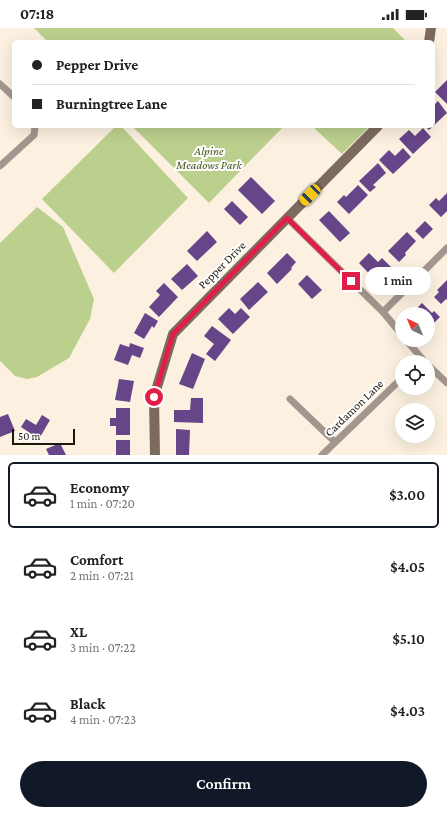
<!DOCTYPE html>
<html lang="en">
<head>
<meta charset="utf-8">
<style>
	body { margin:0; font-family:"Crimson Pro",serif; background:#f2f2f2; color:#222; height:100vh; display:flex; flex-direction:column; font-size:15px; white-space:nowrap }
	* { box-sizing:border-box; margin:0 }
	p { font-size:13px; color:#767676 }
	.icon { flex:none; width:22px; height:22px; fill:none; stroke:currentColor; stroke-width:2; stroke-linecap:round; stroke-linejoin:round }
	.map { position:relative; height:427px; overflow:hidden }
	.details { display:flex; flex-direction:column; background:#fff; flex:1 }
	.details>* { flex:none }
	.top-card { position:absolute; left:12px; top:12px; width:423px; height:88px; border-radius:6px; box-shadow:0 4px 16px #0002; display:grid; align-content:center; height:88px; padding:0 20px; background:#fff }
	.needle { width:26px; rotate:316deg }
	.fabs { position:absolute; left:395px; top:279px; display:grid; gap:8px }
	.fabs a { display:grid; place-items:center; width:40px; height:40px; border-radius:50%; background:#fff; box-shadow:0 4px 16px #0002; font-size:20px }
	.scale { position:absolute; left:12px; bottom:10px; width:63px; box-sizing:border-box; padding-left:4px; border:2px solid #1e170d; border-top:0; font-size:11px; line-height:14px; white-space:nowrap; color:#1e170d; -webkit-text-stroke:3px #fff; paint-order:stroke }
	.end { position:absolute; width:18px; height:18px; margin:-9px; border:5px solid #e11d48; background:#fff; box-shadow:0 0 0 2px #fff }
	.from { border-radius:50% }
	.bubble { position:absolute; height:28px; border-radius:14px; background:#fff; box-shadow:0 4px 16px #0002; font-size:13px; font-weight:600; line-height:28px; text-align:center }
	.car { position:absolute; width:12px; height:24px; margin:-12px -6px; border-radius:5px; box-shadow:0 0 3px 1px #0007; background:linear-gradient(#f5c518 24%,#345 0 40%,#f5c518 0 76%,#345 0 86%,#f5c518 0) }
	.top-card b { display:flex; align-items:center; gap:14px; height:38px; font-size:15px }
	.top-card b+b { border-top:1px solid #e0e0e0 }
	.top-card i { width:10px; height:10px; background:#222 }
	ul { padding:7px 0 0; list-style:none }
	li { display:flex; align-items:center; gap:12px; height:66px; margin:0 8px 6px; padding:0 12px; border:2px solid transparent; border-radius:6px }
	li div { flex:1 }
	li b { display:block; font-size:15px }
	li em { font-style:normal; font-weight:600 }
	li.on { border-color:#111827 }
	li>.icon { width:36px; height:36px; stroke-width:1.5 }
	.primary-button { display:flex; gap:8px; margin-top:auto; padding:8px 20px }
	.primary-button a { flex:1; height:46px; border-radius:24px; background:#111827; color:#fff; font-size:16px; font-weight:600; line-height:46px; text-align:center }
	.status { display:flex; justify-content:space-between; align-items:center; height:28px; padding:0 20px; background:#fff; direction:ltr }
	.status svg { height:11px; fill:currentColor }
	.map>svg:first-child { display:block }
	.green { fill:#bcd08e }
	.building { fill:#674589 }
	.lines { fill:none; stroke-linecap:round; stroke-linejoin:round }
	.street { stroke:#a3968e; stroke-width:7 }
	.secondary { stroke:#7d6a5f; stroke-width:10 }
	.route { stroke:#e11d48; stroke-width:5 }
	.labels { text-anchor:middle; dominant-baseline:central; stroke-width:4; stroke-linejoin:round; paint-order:stroke }
	.park-label { font-size:12px; font-style:italic; fill:#47561a; stroke:#fff }
	.street-label { font-size:12px; fill:#1e170d; stroke:#fff }
</style>
</head>
<body>
<div class="status"><b>07:18</b><svg viewBox="0 0 49 12"><path d="M0 12V9h3v3zM5 12V6h3v6zM10 12V3h3v9zM15 12V0h3v12zM26 1h20v11H26zM47 4h2v5h-2z"/></svg></div>
<div class="map">
<svg width="447" height="427" viewBox="0 0 447 427">
	<rect width="100%" height="100%" fill="#fcf1e0"/>
	<!-- green -->
	<g class="green">
		<polygon points="34,0 393,0 407,14 48,14"/>
		<polygon points="116,98 121,98 188,170 114,245 42,171"/>
		<polygon points="132,98 284,98 209,175"/>
		<polygon points="312,98 370,98 342,126"/>
		<polygon points="37,179 63,199 94,271 90,291 69,330 37,349 27,351 15,348 0,333 0,215"/>
	</g>
	<!-- building -->
	<g class="building">
		<polygon points="447,52 447,76 435,64"/>
		<polygon points="438,73 447,85 429,102 425,98 433,98 433,78"/>
		<polygon points="423,100 431,109 413,126 399,111 409,102 415,108"/>
		<polygon points="403,120 411,129 393,146 379,132 389,122 395,128"/>
		<polygon points="378,135 386,145 373,157 376,159 370,164 359,153"/>
		<polygon points="251,149 275,173 262,186 238,162"/>
		<polygon points="358,157 368,167 349,186 337,174 344,167 346,169"/>
		<polygon points="447,165 447,183 441,189 429,177 436,170 439,173"/>
		<polygon points="232,173 248,189 240,197 224,181"/>
		<polygon points="329,183 350,205 340,214 319,192"/>
		<polygon points="425,193 433,201 423,211 415,203"/>
		<polygon points="207,203 217,214 197,233 187,223"/>
		<polygon points="407,204 416,213 405,225 406,227 399,234 388,223"/>
		<polygon points="287,225 296,234 291,240 292,241 277,256 267,245"/>
		<polygon points="369,225 378,234 382,230 392,240 387,245 389,248 380,257 359,235"/>
		<polygon points="187,236 198,248 182,262 171,251"/>
		<polygon points="307,247 322,262 312,271 298,256"/>
		<polygon points="447,252 447,272 446,271 441,276 434,269 439,264 437,262"/>
		<polygon points="258,254 268,264 249,282 240,271"/>
		<polygon points="164,255 178,269 159,289 149,279 160,267 156,263"/>
		<polygon points="422,275 432,285 434,283 440,289 432,297 434,299 431,303 428,300 428,286 415,286 413,284"/>
		<polygon points="229,280 235,286 241,280 250,289 233,306 218,291"/>
		<polygon points="145,285 158,293 154,300 152,298 144,311 134,305"/>
		<polygon points="212,298 231,312 215,333 206,326 214,316 204,308"/>
		<polygon points="130,315 144,320 140,330 132,327 128,337 114,332 120,316 129,319"/>
		<polygon points="192,325 205,331 193,361 179,356"/>
		<polygon points="119,351 134,353 130,374 115,372"/>
		<polygon points="191,370 203,370 203,395 174,394 174,382 190,382"/>
		<polygon points="116,380 130,380 130,407 116,407 116,398 110,398 110,390 116,390"/>
		<polygon points="8,386 15,403 0,409 0,389"/>
		<polygon points="42,387 50,392 39,411 21,399 26,391 36,397"/>
		<polygon points="176,401 190,402 189,427 176,427"/>
		<rect x="116" y="412" width="14" height="15"/>
		<polygon points="60,415 66,427 49,427 46,421"/>
	</g>
	<g class="lines">
		<!-- street -->
		<g class="street">
			<polyline points="0,56 14,69"/>
			<polyline points="0,138 34,107 35,98"/>
			<polyline points="287,190 383,284 402,307"/>
			<polyline points="383,284 447,220"/>
			<polyline points="406,312 425,334"/>
			<polyline points="428,337 447,355"/>
			<polyline points="290,371 335,414"/>
			<polyline points="322,427 402,350"/>
		</g>
		<!-- secondary -->
		<g class="secondary">
			<polyline points="429,14 431,0"/>
			<polyline points="155,427 154,369 173,306 378,98"/>
		</g>
	</g>
	<g class="lines">
		<!-- route -->
		<polyline class="route" points="154,369 173,306 287,190 351,253"/>
	</g>
	<g class="labels">
		<!-- park labels -->
		<g class="park-label">
			<text x="209" y="123">Alpine<tspan x="209" dy="14">Meadows Park</tspan></text>
		</g>
		<!-- street labels -->
		<g class="street-label">
			<text transform="translate(222 237) rotate(-45)">Pepper Drive</text>
			<text transform="translate(354 380) rotate(-44)">Cardamon Lane</text>
		</g>
	</g>
</svg>
<div class="fabs">
<a><svg class="needle" viewBox="-14 -14 28 28"><path d="M0-13l5 13h-10z" fill="#e53935"/><path d="M0 13l5-13h-10z" fill="#767676"/></svg></a>
<a><svg class="icon" aria-label="locate" viewBox="0 0 24 24"><circle cx="12" cy="12" r="6"/><path d="M12 2v4M12 18v4M2 12h4M18 12h4"/></svg></a>
<a><svg class="icon" aria-label="layers" viewBox="0 0 24 24"><path d="M12 4l9 5-9 5-9-5zM3 14l9 5 9-5"/></svg></a>
</div>
<div class="scale">50 m</div>
<i class="end from" style="left:154px;top:369px"></i>
<i class="end" style="left:351px;top:253px"></i>
<div class="bubble" style="left:365px;top:239px;width:66px">1 min</div>
<i class="car" style="left:310px;top:167px;rotate:225deg"></i>
<div class="top-card">
<b><i class="from"></i>Pepper Drive</b>
<b><i></i>Burningtree Lane</b>
</div>
</div>
<section class="details">
<ul>
<li class="on"><svg class="icon" aria-label="car" viewBox="0 0 24 24"><path d="M5 17H2v-5l4-1 3-4h7l3 4 3 1v5h-3M9 17h6M6 11h13"/><circle cx="7" cy="17" r="2"/><circle cx="17" cy="17" r="2"/></svg><div><b>Economy</b><p>1 min · 07:20</p></div><em>$3.00</em></li>
<li><svg class="icon" aria-label="car" viewBox="0 0 24 24"><path d="M5 17H2v-5l4-1 3-4h7l3 4 3 1v5h-3M9 17h6M6 11h13"/><circle cx="7" cy="17" r="2"/><circle cx="17" cy="17" r="2"/></svg><div><b>Comfort</b><p>2 min · 07:21</p></div><em>$4.05</em></li>
<li><svg class="icon" aria-label="car" viewBox="0 0 24 24"><path d="M5 17H2v-5l4-1 3-4h7l3 4 3 1v5h-3M9 17h6M6 11h13"/><circle cx="7" cy="17" r="2"/><circle cx="17" cy="17" r="2"/></svg><div><b>XL</b><p>3 min · 07:22</p></div><em>$5.10</em></li>
<li><svg class="icon" aria-label="car" viewBox="0 0 24 24"><path d="M5 17H2v-5l4-1 3-4h7l3 4 3 1v5h-3M9 17h6M6 11h13"/><circle cx="7" cy="17" r="2"/><circle cx="17" cy="17" r="2"/></svg><div><b>Black</b><p>4 min · 07:23</p></div><em>$4.03</em></li>
</ul>
<div class="primary-button"><a>Confirm</a></div>
</section>
</body>
</html>
